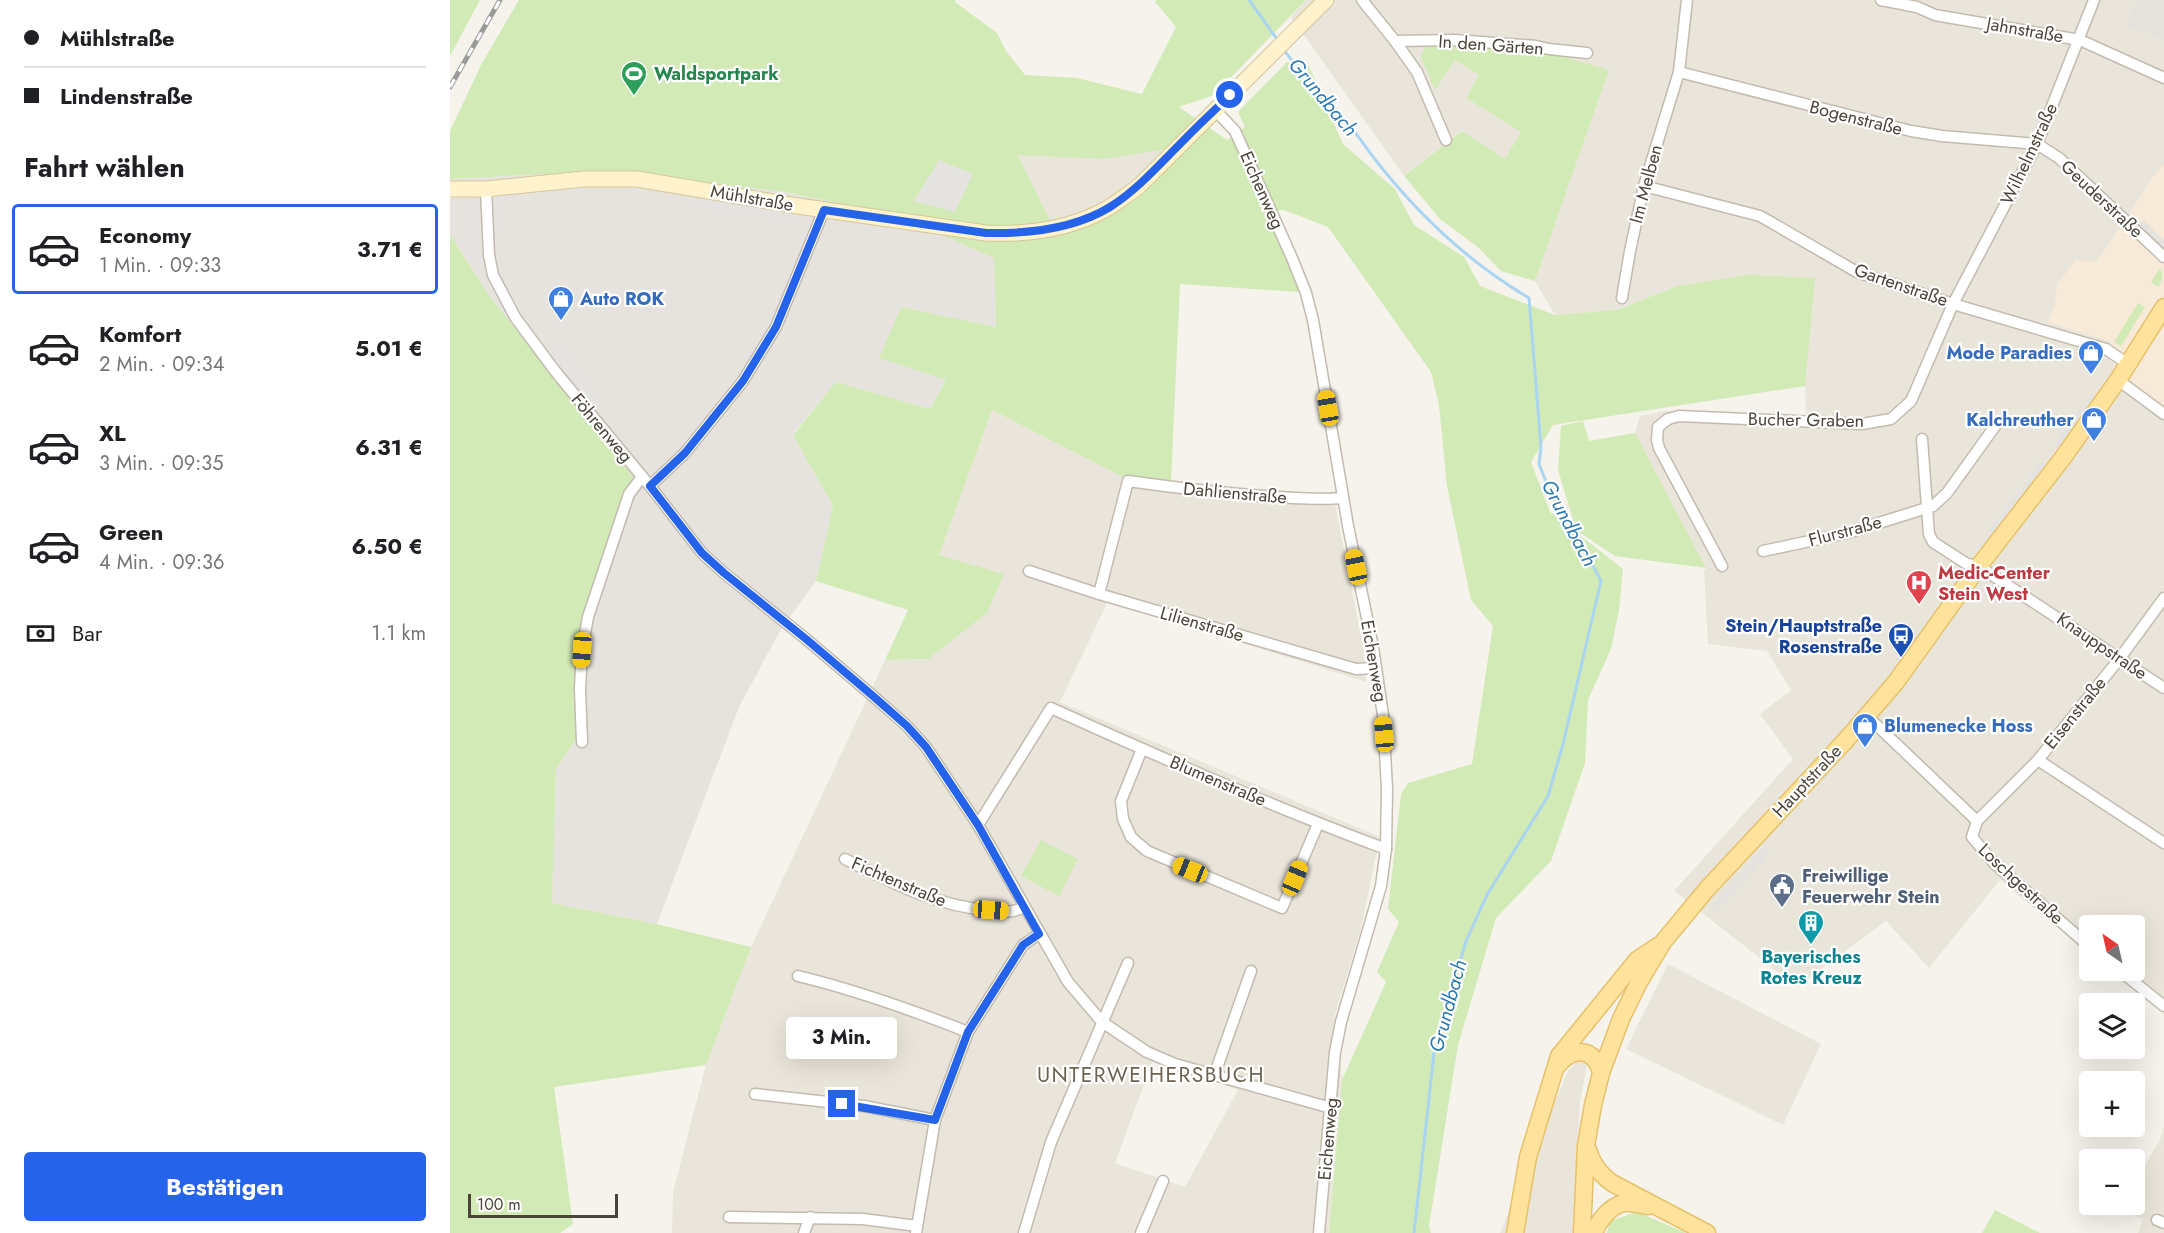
<!DOCTYPE html>
<html lang="de">
<head>
<meta charset="utf-8">
<style>
	body { margin:0; font-family:Jost,sans-serif; background:#f2f2f2; color:#202124; height:100vh; display:flex; flex-direction:column; font-size:22px; white-space:nowrap }
	* { box-sizing:border-box; margin:0 }
	p { font-size:20px; color:#757577 }
	.icon { flex:none; width:33px; height:33px; fill:none; stroke:currentColor; stroke-width:2; stroke-linecap:round; stroke-linejoin:round }
	.map { position:relative; flex:1; overflow:hidden }
	.panel { display:flex; flex-direction:column; background:#fff; width:450px }
	.panel>* { flex:none }
	.hud { display:grid; align-content:center; height:132px; padding:0 24px; background:#fff }
	.needle { width:39px; rotate:326deg }
	.buttons { position:absolute; left:1629px; top:915px; display:grid; gap:12px }
	.buttons a { display:grid; place-items:center; width:66px; height:66px; border-radius:6px; background:#fff; box-shadow:0 6px 24px #0002; font-size:30px }
	.scale { position:absolute; left:18px; bottom:15px; width:150px; box-sizing:border-box; padding-left:6px; border:3px solid #4b4439; border-top:0; font-size:16px; line-height:21px; white-space:nowrap; color:#4b4439; -webkit-text-stroke:4px #fff; paint-order:stroke }
	.end { position:absolute; width:27px; height:27px; margin:-14px; border:8px solid #2563eb; background:#fff; box-shadow:0 0 0 3px #fff }
	.from { border-radius:50% }
	.bubble { position:absolute; height:42px; border-radius:6px; background:#fff; box-shadow:0 6px 24px #0002; font-size:20px; font-weight:700; line-height:42px; text-align:center }
	.car { position:absolute; width:18px; height:36px; margin:-18px -9px; border-radius:8px; box-shadow:0 0 4px 2px #0007; background:linear-gradient(#f5c518 24%,#345 0 40%,#f5c518 0 76%,#345 0 86%,#f5c518 0) }
	.hud b { display:flex; align-items:center; gap:21px; height:57px; font-size:22px }
	.hud b+b { border-top:2px solid #e0e0e0 }
	.hud i { width:15px; height:15px; background:#202124 }
	ul { padding:0; list-style:none }
	li { display:flex; align-items:center; gap:18px; height:90px; margin:0 12px 9px; padding:0 12px; border:3px solid transparent; border-radius:6px }
	li div { flex:1 }
	li b { display:block; font-size:22px }
	li em { font-style:normal; font-weight:700 }
	li.selected { border-color:#2563eb }
	li>.icon { width:54px; height:54px; stroke-width:1.5 }
	h2 { padding:0 24px; font-size:27px; line-height:72px }
	.pay { display:flex; align-items:center; gap:15px; height:66px; padding:0 24px; font-size:22px }
	.pay p { margin-inline-start:auto }
	.primary-button { display:flex; gap:12px; margin-top:auto; padding:12px 24px }
	.primary-button a { flex:1; height:69px; border-radius:6px; background:#2563eb; color:#fff; font-size:24px; font-weight:700; line-height:69px; text-align:center }
	main { display:flex; flex:1; min-height:0 }
	.map>svg:first-child { display:block }
	.residential { fill:#eae5da; fill-rule:evenodd }
	.commercial { fill:#f7ead8 }
	.industrial { fill:#e6e2dd }
	.green { fill:#d2eab5; fill-rule:evenodd }
	.parking { fill:#e5e3e0 }
	.lines { fill:none; stroke-linecap:round; stroke-linejoin:round }
	.stream { stroke:#a9d4f2; stroke-width:3 }
	.street-casing { stroke:#c2bbae; stroke-width:13 }
	.secondary-casing { stroke:#d6c79b; stroke-width:17 }
	.primary-casing { stroke:#e6c16a; stroke-width:19 }
	.street { stroke:#fff; stroke-width:10 }
	.secondary { stroke:#fff3cd; stroke-width:15 }
	.primary { stroke:#ffe39c; stroke-width:16 }
	.rail-casing { stroke:#9a9a9a; stroke-width:5 }
	.rail { stroke:#fff; stroke-width:3; stroke-dasharray:9; stroke-linecap:butt }
	.route { stroke:#2563eb; stroke-width:8 }
	.labels { text-anchor:middle; dominant-baseline:central; stroke-width:4.5; stroke-linejoin:round; paint-order:stroke }
	.street-label { font-size:18px; fill:#4b4439; stroke:#fff }
	.leisure-label { font-size:18px; font-weight:bold; fill:#27864d; stroke:#fff; text-anchor:start }
	.shop-label { font-size:18px; font-weight:bold; fill:#366cbe; stroke:#fff; text-anchor:start }
	.health-label { font-size:18px; font-weight:bold; fill:#be3a42; stroke:#fff; text-anchor:start }
	.transit-label { font-size:18px; font-weight:bold; fill:#164399; stroke:#fff; text-anchor:end }
	.service-label { font-size:18px; font-weight:bold; fill:#4e5e75; stroke:#fff; text-anchor:start }
	.culture-label { font-size:18px; font-weight:bold; fill:#0d838f; stroke:#fff }
	.water-label { font-size:20px; font-style:italic; fill:#2e7ab2; stroke:#fff }
	.quarter-label { font-size:21px; letter-spacing:1.5px; fill:#6e6250; stroke:#fff }
</style>
</head>
<body>
<main>
<section class="panel">
<div class="hud">
<b><i class="from"></i>Mühlstraße</b>
<b><i></i>Lindenstraße</b>
</div>
<h2>Fahrt wählen</h2>
<ul>
<li class="selected"><svg class="icon" aria-label="car" viewBox="0 0 24 24"><path d="M5 17H2v-5l4-1 3-4h7l3 4 3 1v5h-3M9 17h6M6 11h13"/><circle cx="7" cy="17" r="2"/><circle cx="17" cy="17" r="2"/></svg><div><b>Economy</b><p>1 Min. · 09:33</p></div><em>3.71 €</em></li>
<li><svg class="icon" aria-label="car" viewBox="0 0 24 24"><path d="M5 17H2v-5l4-1 3-4h7l3 4 3 1v5h-3M9 17h6M6 11h13"/><circle cx="7" cy="17" r="2"/><circle cx="17" cy="17" r="2"/></svg><div><b>Komfort</b><p>2 Min. · 09:34</p></div><em>5.01 €</em></li>
<li><svg class="icon" aria-label="car" viewBox="0 0 24 24"><path d="M5 17H2v-5l4-1 3-4h7l3 4 3 1v5h-3M9 17h6M6 11h13"/><circle cx="7" cy="17" r="2"/><circle cx="17" cy="17" r="2"/></svg><div><b>XL</b><p>3 Min. · 09:35</p></div><em>6.31 €</em></li>
<li><svg class="icon" aria-label="car" viewBox="0 0 24 24"><path d="M5 17H2v-5l4-1 3-4h7l3 4 3 1v5h-3M9 17h6M6 11h13"/><circle cx="7" cy="17" r="2"/><circle cx="17" cy="17" r="2"/></svg><div><b>Green</b><p>4 Min. · 09:36</p></div><em>6.50 €</em></li>
</ul>
<div class="pay"><svg class="icon" aria-label="cash" viewBox="0 0 24 24"><path d="M3 7h18v10H3z"/><circle cx="12" cy="12" r="2"/></svg>Bar<p>1.1 km</p></div>
<div class="primary-button"><a>Bestätigen</a></div>
</section>
<div class="map">
<svg width="1714" height="1233" viewBox="0 0 1714 1233">
	<rect width="100%" height="100%" fill="#f6f3ec"/>
	<!-- residential -->
	<g class="residential">
		<polygon points="856,0 1689,0 1678,25 1714,41 1714,165 1703,177 1673,224 1646,263 1608,282 1605,306 1598,322 1660,341 1666,378 1714,414 1714,1014 1661,971 1684,970 1684,926 1640,926 1639,953 1550,880 1479,968 1436,921 1347,987 1224,891 1343,759 1310,714 1341,690 1317,651 1258,644 1254,571 1256,568 1185,433 1190,416 1216,411 1356,416 1355,386 1227,286 1167,310 1105,315 1085,281 1159,70 976,46 985,89 1005,60 1029,75 1016,98 1071,132 1055,159 1011,131 954,176 841,17"/>
		<polygon points="719,149 685,187 604,229 568,154 654,159"/>
		<path d="M542 410 671 476 721 482 883 494 914 651 916 682 658 601 610 702 930 837 910 932 885 1014 892 1080 879 1233H222L223 1192 256 1065 301 947 435 660 478 659 554 574 489 555ZM703 1060 788 1090 735 1187 665 1163Z"/>
		<polygon points="1218,964 1371,1044 1333,1125 1176,1049"/>
		<polygon points="1131,1057 1138,1060 1130,1102 1123,1233 1050,1233 1118,1071"/>
		<polygon points="1714,1127 1714,1233 1688,1233 1693,1219 1667,1209 1670,1205 1684,1204 1685,1181 1710,1140"/>
	</g>
	<!-- commercial -->
	<polygon class="commercial" points="1714,165 1714,414 1666,378 1660,341 1598,322 1605,306 1608,283 1626,260 1646,262 1673,224 1703,177"/>
	<!-- industrial -->
	<g class="industrial">
		<polygon points="1689,0 1714,0 1714,41 1677,25"/>
		<polygon points="155,171 335,192 445,215 544,258 546,327 451,307 430,358 496,380 480,409 386,382 343,434 383,506 366,581 331,629 289,707 207,924 102,903 106,769 128,737 126,655 143,586 37,293 0,234 0,179"/>
	</g>
	<!-- green -->
	<g class="green">
		<polygon points="0,0 30,0 0,56"/>
		<path d="M69 0H506L505 2 547 33 556 51 575 75 627 78 692 94 726 27 705 2 706 0H856L764 95 729 107 777 140 795 127 788 112 837 62 858 64 893 144 945 189 964 225 1014 257 1030 286 1105 315 1167 310 1227 286 1300 275 1365 278 1355 386 1103 425 1081 462 1100 512 1173 569 1169 610 1161 649 1138 700 1135 763 1101 861 1046 918 1008 1045 979 1226 981 1233H879L892 1080 936 982 927 972 949 922 938 909 951 794 958 783 1022 764 1043 626 1021 600 997 486 989 405 981 372 878 227 834 210 817 211 849 292 730 284 721 482 671 476 542 410 489 555 554 574 537 613 478 659 435 660 458 610 366 581 383 506 343 435 386 382 480 409 496 380 429 358 451 307 546 327 544 258 445 215 335 192 155 171 0 179V131L32 63ZM718 149 685 187 604 229 568 155 654 159Z"/>
		<polygon points="976,46 1029,46 1093,51 1159,70 1085,281 1051,271 1029,248 990,219 954,176 1012,131 1055,159 1071,132 1016,98 1029,75 1005,60 985,90 971,57"/>
		<polygon points="0,234 37,293 183,477 143,586 126,655 128,737 106,769 102,903 207,924 301,947 256,1065 104,1087 123,1224 110,1233 0,1233"/>
		<path d="M1710 268C1714 275 1713 280 1708 287L1701 282Z"/>
		<polygon points="1688,303 1695,307 1671,346 1664,342"/>
		<polygon points="1133,421 1139,441 1185,433 1256,568 1165,556 1126,530 1108,470 1111,426"/>
		<polygon points="591,840 628,859 609,896 571,876"/>
		<polygon points="1545,1210 1590,1233 1532,1233"/>
		<polygon points="1187,1212 1236,1233 1157,1233 1160,1221"/>
	</g>
	<!-- parking -->
	<g class="parking">
		<polygon points="489,160 523,174 505,212 464,201"/>
		<polygon points="245,196 349,211 348,221 244,205"/>
		<polygon points="47,202 49,232 35,233 37,261 22,262 19,204"/>
		<polygon points="1693,220 1714,240 1714,250 1688,225"/>
		<polygon points="109,345 144,395 136,401 101,351"/>
		<polygon points="1642,394 1648,398 1608,451 1603,446"/>
		<polygon points="1591,461 1597,466 1543,535 1538,531"/>
		<polygon points="1316,846 1321,851 1267,912 1261,907"/>
	</g>
	<g class="lines">
		<!-- stream -->
		<g class="stream">
			<polyline points="799,0 829,42"/>
			<path d="M834 50C851 74 872 94 892 116 906 132 918 151 931 167 972 218 1023 265 1079 298L1091 447 1089 464 1107 509 1136 553 1151 581 1113 744 1098 796 1037 895 1016 941 984 1053 964 1233"/>
		</g>
		<defs>
			<g id="street">
				<polyline points="912,0 945,41 967,72 996,140"/>
				<polyline points="1431,0 1467,7 1485,15 1630,40 1714,78"/>
				<polyline points="945,41 1005,40 1086,46 1099,49 1137,53"/>
				<polyline points="1229,72 1461,131 1492,136 1587,144 1609,158 1714,257"/>
				<polyline points="765,110 785,131 842,258 856,293 863,320 898,526 923,647 933,715 937,789 936,849 931,886 891,1022 885,1052 869,1233"/>
				<polyline points="1194,186 1310,216 1407,272 1503,304 1656,349 1678,364"/>
				<polyline points="36,189 39,255 43,275 65,317 105,371 200,486 252,553 274,573 356,639 423,696 457,726 476,747 528,825 618,982 652,1022 697,1052 725,1064 881,1108"/>
				<polyline points="1172,298 1180,251 1194,186 1229,72 1237,0"/>
				<polyline points="1668,380 1714,414"/>
				<polyline points="1472,439 1479,534 1483,542 1517,564 1529,566 1536,571 1714,688"/>
				<polyline points="200,486 235,453 293,381 326,327 374,210"/>
				<polyline points="1313,551 1397,533 1483,506 1497,493 1548,422"/>
				<polyline points="1272,566 1209,448 1207,440 1208,427 1218,419 1229,416 1412,424 1441,419 1461,401 1503,304 1587,144 1644,0"/>
				<polyline points="579,571 649,594 906,669 926,668"/>
				<path d="M649 594 678 481C728 488 777 494 827 497 849 498 871 500 893 498"/>
				<polyline points="1417,716 1527,821"/>
				<polyline points="132,742 130,689 132,650 138,617 179,494 192,477"/>
				<polyline points="692,749 671,801 673,819 681,837 697,851 832,908 868,824"/>
				<polyline points="1588,760 1714,843"/>
				<path d="M528 825 601 708C711 758 823 807 936 849"/>
				<path d="M395 859C441 882 485 906 538 910 551 911 562 914 574 907"/>
				<polyline points="1640,947 1544,863 1522,837 1527,821 1588,760 1670,658 1714,598"/>
				<polyline points="1669,970 1714,1006"/>
				<path d="M348 976C406 990 462 1010 518 1032"/>
				<polyline points="764,1076 801,971"/>
				<polyline points="305,1094 414,1106 485,1120"/>
				<polyline points="279,1217 413,1219 467,1226"/>
				<polyline points="1707,1220 1714,1223"/>
				<polyline points="354,1233 360,1217"/>
				<polyline points="466,1233 485,1120 518,1032 573,945 589,934"/>
				<polyline points="574,1233 601,1142 678,963"/>
				<polyline points="691,1233 713,1181"/>
			</g>
			<path id="secondary" d="M0 189H36L134 179H187L341 205 536 233C578 235 621 229 658 208 668 202 678 194 688 187L876 0"/>
			<g id="primary">
				<path d="M1108 1065C1124 1046 1145 1048 1151 1073"/>
				<path d="M1138 1150C1143 1165 1149 1173 1162 1183L1257 1233"/>
				<polyline points="1065,1233 1078,1157 1109,1056 1187,960 1208,946"/>
				<polyline points="1132,1233 1136,1146 1143,1105 1151,1073 1171,1019 1188,984 1213,942 1257,889 1396,740 1446,682 1529,566 1612,459 1668,380 1714,307"/>
				<path d="M1144 1233C1149 1220 1160 1206 1174 1203 1181 1202 1191 1205 1198 1206"/>
			</g>
		</defs>
		<!-- street casing -->
		<use href="#street" class="street-casing"/>
		<!-- secondary casing -->
		<use href="#secondary" class="secondary-casing"/>
		<!-- primary casing -->
		<use href="#primary" class="primary-casing"/>
		<!-- street -->
		<use href="#street" class="street"/>
		<!-- secondary -->
		<use href="#secondary" class="secondary"/>
		<!-- primary -->
		<use href="#primary" class="primary"/>
		<defs>
			<polyline id="rail" points="0,87 50,0"/>
		</defs>
		<!-- rail casing -->
		<use href="#rail" class="rail-casing"/>
		<!-- rail -->
		<use href="#rail" class="rail"/>
	</g>
	<g class="lines">
		<!-- route -->
		<path class="route" d="M392 1104 485 1120 518 1032 573 945 589 934 528 825 476 747 457 726 423 696 356 639 274 573 252 553 200 486 235 453 293 381 326 327 374 210 536 233C578 234 624 229 660 207 687 190 708 166 731 143 747 126 764 111 780 95"/>
	</g>
	<!-- icons -->
	<defs>
		<symbol id="stadium-pin" viewBox="-11 -11 22 30"><path d="M0 17L-7.5 6A9.5 9.5 0 1 1 7.5 6Z" fill="#2e9e5b" stroke="#fff"/><path d="M0-5a6.5 5 0 1 0 0 10a6.5 5 0 1 0 0-10ZM-3.5-1.8h7v3.6h-7Z" fill="#fff"/></symbol>
		<symbol id="shop-pin" viewBox="-11 -11 22 30"><path d="M0 17L-7.5 6A9.5 9.5 0 1 1 7.5 6Z" fill="#3f7fe0" stroke="#fff"/><path d="M-5-2.5h2.3a2.7 3.5 0 0 1 5.4 0H5L5.5 6h-11ZM-1.5-2.5h3a1.5 2.3 0 0 0-3 0Z" fill="#fff"/></symbol>
		<symbol id="hospital-pin" viewBox="-11 -11 22 30"><path d="M0 17L-7.5 6A9.5 9.5 0 1 1 7.5 6Z" fill="#e0444e" stroke="#fff"/><path d="M-5-5h3v3.5h4V-5h3V5h-3V1.5h-4V5h-3Z" fill="#fff"/></symbol>
		<symbol id="bus-pin" viewBox="-11 -11 22 30"><path d="M0 17L-7.5 6A9.5 9.5 0 1 1 7.5 6Z" fill="#1a4fb4" stroke="#fff"/><path d="M-5-6H5V4H4V6H2V4H-2V6H-4V4H-5ZM-3.5-4V0h7V-4ZM-3.5 1.2v1.5H-2V1.2ZM2 1.2v1.5H3.5V1.2Z" fill="#fff"/></symbol>
		<symbol id="civic-pin" viewBox="-11 -11 22 30"><path d="M0 17L-7.5 6A9.5 9.5 0 1 1 7.5 6Z" fill="#5c6f8a" stroke="#fff"/><path d="M-.6-6.5H3V-4.5H.6V-3L4-1V1h2V6H-6V1h2V-1L-.6-3ZM-1.2 2.5V6h2.4V2.5Z" fill="#fff"/></symbol>
		<symbol id="building-pin" viewBox="-11 -11 22 30"><path d="M0 17L-7.5 6A9.5 9.5 0 1 1 7.5 6Z" fill="#0f9aa8" stroke="#fff"/><path d="M-4-6H4V6H1V3H-1V6H-4ZM-2.5-4.3h1.7v1.8h-1.7ZM.8-4.3h1.7v1.8H.8ZM-2.5-1h1.7V.8h-1.7ZM.8-1h1.7V.8H.8Z" fill="#fff"/></symbol>
	</defs>
	<g fill-rule="evenodd">
		<use href="#stadium-pin" x="169" y="59" width="30" height="40"/>
		<use href="#shop-pin" x="96" y="284" width="30" height="40"/>
		<use href="#shop-pin" x="1626" y="338" width="30" height="40"/>
		<use href="#shop-pin" x="1629" y="405" width="30" height="40"/>
		<use href="#hospital-pin" x="1454" y="568" width="30" height="40"/>
		<use href="#bus-pin" x="1436" y="621" width="30" height="40"/>
		<use href="#shop-pin" x="1400" y="711" width="30" height="40"/>
		<use href="#civic-pin" x="1317" y="871" width="30" height="40"/>
		<use href="#building-pin" x="1346" y="908" width="30" height="40"/>
	</g>
	<g class="labels">
		<!-- street labels -->
		<g class="street-label">
			<text transform="translate(1575 30) rotate(10)">Jahnstraße</text>
			<text transform="translate(1041 45) rotate(4)">In den Gärten</text>
			<text transform="translate(1406 118) rotate(14)">Bogenstraße</text>
			<text transform="translate(1579 154) rotate(-65)">Wilhelmstraße</text>
			<text transform="translate(1196 184) rotate(-75)">Im Melben</text>
			<text transform="translate(812 190) rotate(66)">Eichenweg</text>
			<text transform="translate(302 198) rotate(10)">Mühlstraße</text>
			<text transform="translate(1652 199) rotate(43)">Geuderstraße</text>
			<text transform="translate(1451 285) rotate(19)">Gartenstraße</text>
			<text transform="translate(1356 420) rotate(1)">Bucher Graben</text>
			<text transform="translate(152 428) rotate(50)">Föhrenweg</text>
			<text transform="translate(785 493) rotate(5)">Dahlienstraße</text>
			<text transform="translate(1395 531) rotate(-15)">Flurstraße</text>
			<text transform="translate(752 624) rotate(16)">Lilienstraße</text>
			<text transform="translate(1652 646) rotate(34)">Knauppstraße</text>
			<text transform="translate(924 661) rotate(80)">Eichenweg</text>
			<text transform="translate(1625 713) rotate(-51)">Eisenstraße</text>
			<text transform="translate(768 781) rotate(23)">Blumenstraße</text>
			<text transform="translate(1357 781) rotate(-47)">Hauptstraße</text>
			<text transform="translate(449 882) rotate(23)">Fichtenstraße</text>
			<text transform="translate(1571 884) rotate(43)">Loschgestraße</text>
			<text transform="translate(878 1139) rotate(-85)">Eichenweg</text>
		</g>
		<!-- leisure labels -->
		<g class="leisure-label">
			<text x="204" y="74">Waldsportpark</text>
		</g>
		<!-- shop labels -->
		<g class="shop-label">
			<text x="130" y="299">Auto ROK</text>
			<text x="1622" y="353" text-anchor="end">Mode Paradies</text>
			<text x="1624" y="420" text-anchor="end">Kalchreuther</text>
			<text x="1434" y="726">Blumenecke Hoss</text>
		</g>
		<!-- health labels -->
		<g class="health-label">
			<text x="1488" y="573">Medic-Center<tspan x="1488" dy="21">Stein West</tspan></text>
		</g>
		<!-- transit labels -->
		<g class="transit-label">
			<text x="1432" y="626">Stein/Hauptstraße<tspan x="1432" dy="21">Rosenstraße</tspan></text>
		</g>
		<!-- service labels -->
		<g class="service-label">
			<text x="1352" y="876">Freiwillige<tspan x="1352" dy="21">Feuerwehr Stein</tspan></text>
		</g>
		<!-- culture labels -->
		<g class="culture-label">
			<text x="1361" y="957">Bayerisches<tspan x="1361" dy="21">Rotes Kreuz</tspan></text>
		</g>
		<!-- water labels -->
		<g class="water-label">
			<text transform="translate(873 97) rotate(50)">Grundbach</text>
			<text transform="translate(1119 523) rotate(62)">Grundbach</text>
			<text transform="translate(998 1006) rotate(-75)">Grundbach</text>
		</g>
		<!-- quarter labels -->
		<g class="quarter-label">
			<text x="701" y="1075">UNTERWEIHERSBUCH</text>
		</g>
	</g>
</svg>
<div class="buttons">
<a><svg class="needle" viewBox="-14 -14 28 28"><path d="M0-13l5 13h-10z" fill="#e53935"/><path d="M0 13l5-13h-10z" fill="#757577"/></svg></a>
<a><svg class="icon" aria-label="layers" viewBox="0 0 24 24"><path d="M12 4l9 5-9 5-9-5zM3 14l9 5 9-5"/></svg></a>
<a>+</a>
<a>−</a>
</div>
<div class="scale">100 m</div>
<i class="end from" style="left:780px;top:95px"></i>
<i class="end" style="left:392px;top:1104px"></i>
<div class="bubble" style="left:336px;top:1017px;width:111px">3 Min.</div>
<i class="car" style="left:878px;top:408px;rotate:350deg"></i>
<i class="car" style="left:906px;top:567px;rotate:348deg"></i>
<i class="car" style="left:132px;top:650px;rotate:184deg"></i>
<i class="car" style="left:934px;top:734px;rotate:355deg"></i>
<i class="car" style="left:740px;top:870px;rotate:292deg"></i>
<i class="car" style="left:845px;top:878px;rotate:23deg"></i>
<i class="car" style="left:541px;top:910px;rotate:94deg"></i>
</div>
</main>
</body>
</html>
